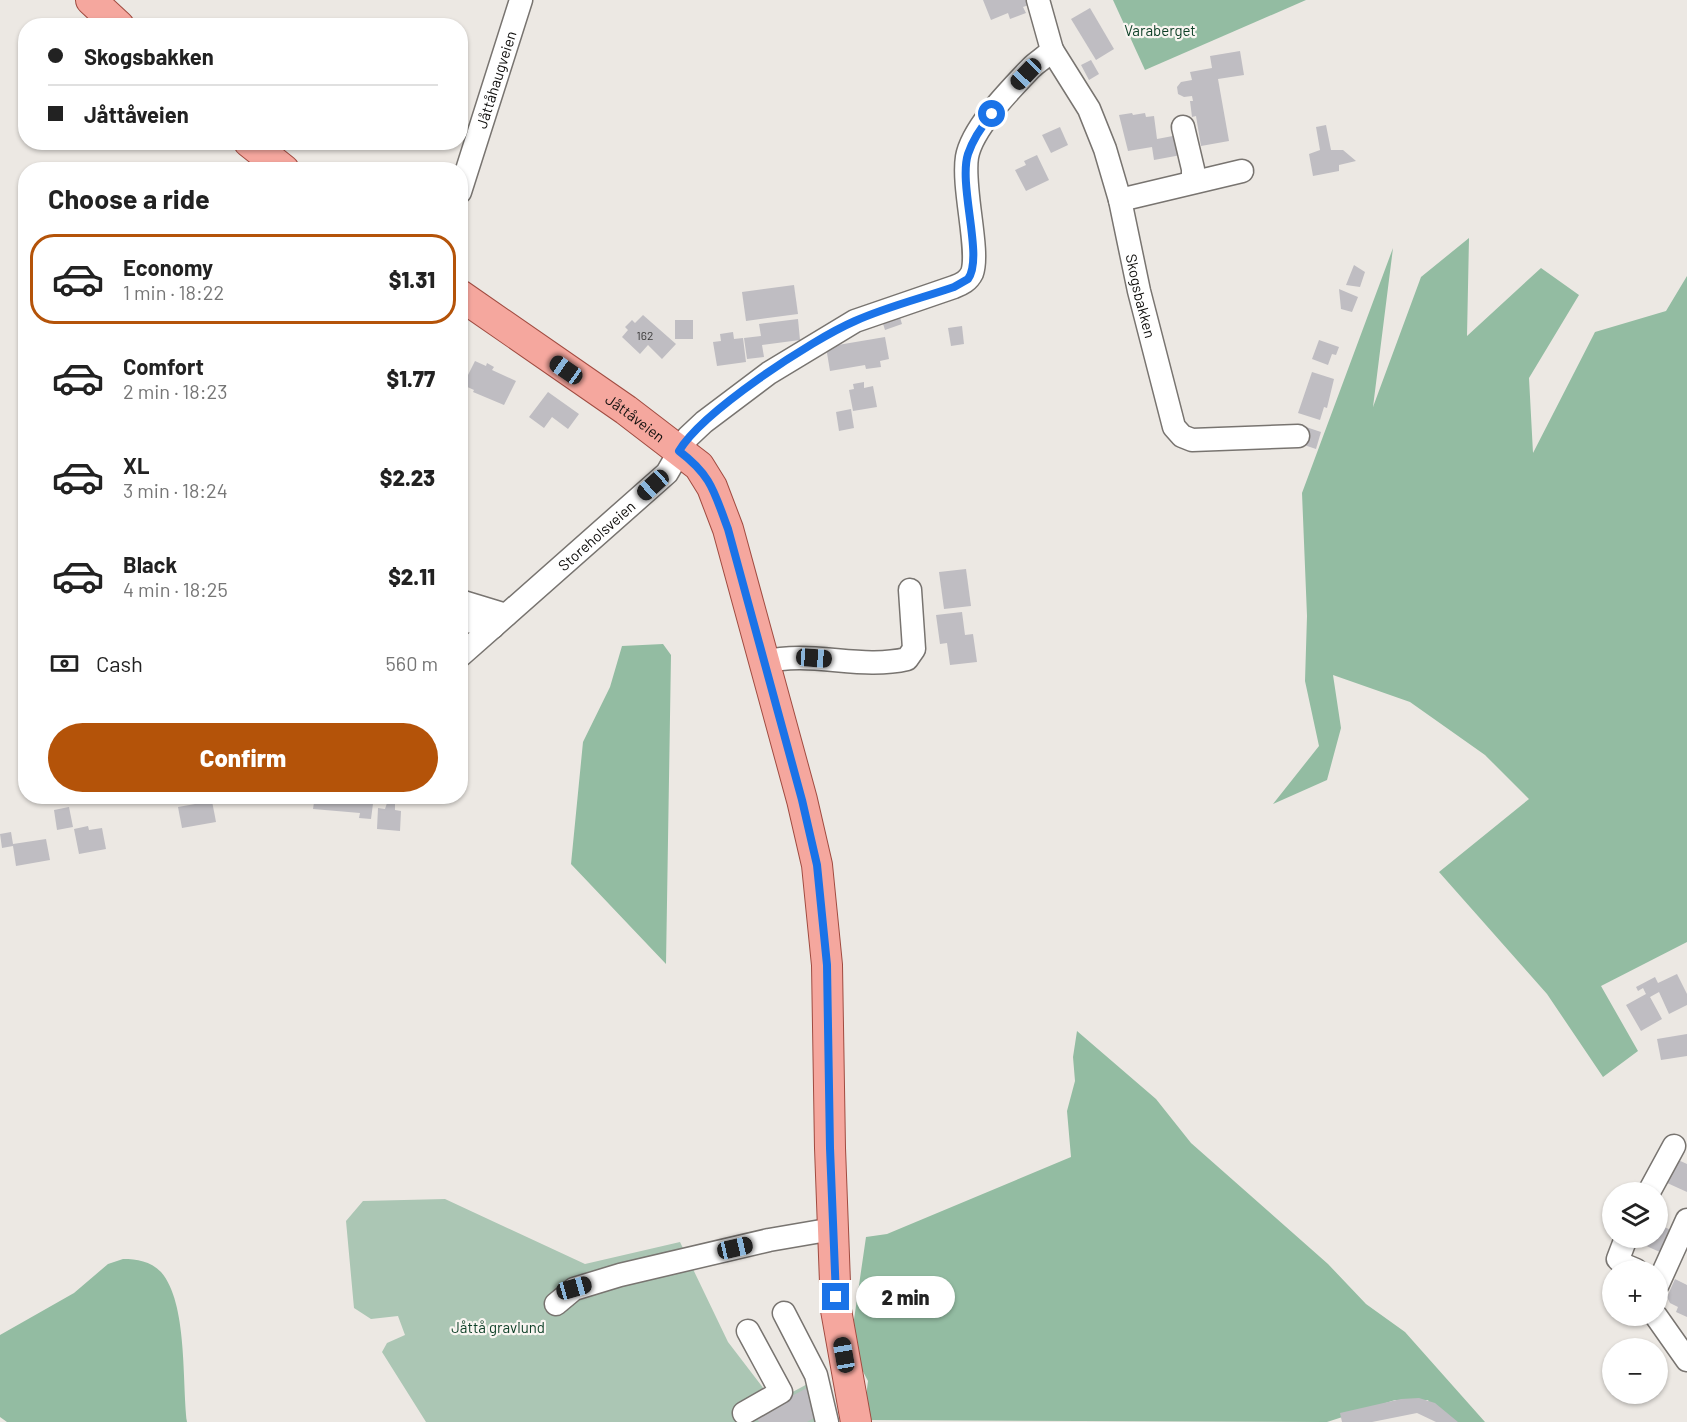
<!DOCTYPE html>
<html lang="en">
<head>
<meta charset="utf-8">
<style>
	body { margin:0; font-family:Barlow,sans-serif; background:#f2f2f2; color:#222; height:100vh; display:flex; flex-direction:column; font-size:22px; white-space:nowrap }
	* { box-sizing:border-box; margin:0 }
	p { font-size:20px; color:#767676 }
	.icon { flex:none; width:33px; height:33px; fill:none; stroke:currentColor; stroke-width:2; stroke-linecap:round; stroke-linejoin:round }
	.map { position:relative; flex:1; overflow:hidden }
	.panel { position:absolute; left:18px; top:162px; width:450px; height:642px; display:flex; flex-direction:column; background:#fff; border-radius:24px; box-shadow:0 2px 4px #0004 }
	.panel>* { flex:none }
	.guide { position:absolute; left:18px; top:18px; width:450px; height:132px; border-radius:24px; box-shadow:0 2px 4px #0004; display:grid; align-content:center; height:132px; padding:0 30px; background:#fff }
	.controls { position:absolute; left:1602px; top:1182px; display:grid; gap:12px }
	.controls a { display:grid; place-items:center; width:66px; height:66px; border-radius:50%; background:#fff; box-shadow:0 2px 4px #0004; font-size:30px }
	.end { position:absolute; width:27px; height:27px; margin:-14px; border:8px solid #1a73e8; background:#fff; box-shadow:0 0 0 3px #fff }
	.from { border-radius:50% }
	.bubble { position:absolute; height:42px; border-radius:21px; background:#fff; box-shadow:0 2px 4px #0004; font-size:20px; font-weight:800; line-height:42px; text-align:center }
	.car { position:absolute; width:18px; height:36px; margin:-18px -9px; border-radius:8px; box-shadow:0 0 4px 2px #0007; background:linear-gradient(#222 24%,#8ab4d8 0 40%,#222 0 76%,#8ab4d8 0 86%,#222 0) }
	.guide b { display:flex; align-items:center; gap:21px; height:57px; font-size:22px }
	.guide b+b { border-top:2px solid #e0e0e0 }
	.guide i { width:15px; height:15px; background:#222 }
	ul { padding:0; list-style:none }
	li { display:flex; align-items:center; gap:18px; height:90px; margin:0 12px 9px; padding:0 18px; border:3px solid transparent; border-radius:24px }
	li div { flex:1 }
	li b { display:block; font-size:22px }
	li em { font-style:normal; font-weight:800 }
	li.selected { border-color:#b45309 }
	li>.icon { width:54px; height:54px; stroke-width:1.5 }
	h2 { padding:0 30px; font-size:27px; line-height:72px }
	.pay { display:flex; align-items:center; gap:15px; height:66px; padding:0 30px; font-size:22px }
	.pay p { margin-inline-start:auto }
	.cta { display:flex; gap:12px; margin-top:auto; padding:12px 30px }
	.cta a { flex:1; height:69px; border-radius:36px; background:#b45309; color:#fff; font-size:24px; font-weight:800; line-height:69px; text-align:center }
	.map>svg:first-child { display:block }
	.green { fill:#abc6b4 }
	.forest { fill:#93bca2 }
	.building { fill:#bfbdc2 }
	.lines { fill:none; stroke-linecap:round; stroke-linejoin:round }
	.minor-casing { stroke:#787470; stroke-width:25 }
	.major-casing { stroke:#a04b40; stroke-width:32 }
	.minor { stroke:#fff; stroke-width:22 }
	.major { stroke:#f5a79e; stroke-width:30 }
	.route { stroke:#1a73e8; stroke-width:8 }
	.labels { text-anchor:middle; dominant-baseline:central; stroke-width:4.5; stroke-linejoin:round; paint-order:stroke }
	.number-label { font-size:12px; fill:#3a3939 }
	.park-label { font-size:15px; fill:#0c3f26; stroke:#f9f5f1 }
	.street-label { font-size:15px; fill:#0e0d0b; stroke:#f9f5f1 }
</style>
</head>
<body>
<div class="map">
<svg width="1687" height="1422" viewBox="0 0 1687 1422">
	<rect width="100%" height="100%" fill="#ece8e3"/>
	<!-- green -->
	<polygon class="green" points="445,1199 585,1264 680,1242 728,1342 774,1402 826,1374 835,1422 426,1422 382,1352 387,1343 405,1335 398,1316 371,1319 354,1308 346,1221 363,1201"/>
	<!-- forest -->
	<g class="forest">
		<polygon points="1113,0 1306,0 1145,70"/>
		<polygon points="1469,238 1467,336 1541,268 1579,295 1529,378 1533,453 1595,332 1666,311 1687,276 1687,942 1601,986 1638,1051 1603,1077 1547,994 1439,872 1529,799 1485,755 1410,702 1333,675 1341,728 1327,780 1273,804 1319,746 1305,681 1307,616 1302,493 1393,248 1373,407 1421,277"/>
		<polygon points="663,644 671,655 666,964 571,864 583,742 610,687 622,646"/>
		<polygon points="1077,1031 1156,1099 1191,1143 1328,1264 1366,1304 1405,1332 1485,1422 1440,1422 1428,1400 1395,1400 1327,1422 863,1420 868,1381 850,1347 866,1237 887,1234 1071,1157 1067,1111 1075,1081 1073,1057"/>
		<path d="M123 1259C137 1259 150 1261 161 1272 188 1303 182 1382 187 1422H7L0 1417V1335L74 1293 108 1264Z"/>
	</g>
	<!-- building -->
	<g class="building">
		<polygon points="983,0 1033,0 1034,3 1023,7 1026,13 1010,19 1008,13 991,20"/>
		<polygon points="1090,8 1114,49 1096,60 1071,19"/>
		<polygon points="1240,51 1244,75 1218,79 1229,141 1201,146 1196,116 1192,117 1190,101 1193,101 1192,96 1184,97 1178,94 1177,87 1181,82 1192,80 1190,72 1212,68 1210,56"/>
		<polygon points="1091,60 1099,74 1089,80 1081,65"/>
		<polygon points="1132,113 1133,115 1145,113 1146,117 1154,116 1157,139 1178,135 1181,155 1154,160 1152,147 1128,151 1119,115"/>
		<polygon points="1326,125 1331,150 1343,150 1356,161 1339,165 1339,171 1313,176 1309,154 1320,150 1316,127"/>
		<polygon points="1060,127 1068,145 1051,153 1042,135"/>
		<polygon points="1037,155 1049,180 1026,191 1015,170 1026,165 1024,161"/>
		<polygon points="1354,265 1365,272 1360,287 1346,285"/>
		<polygon points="794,285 798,314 746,321 742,292"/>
		<polygon points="1339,289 1358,297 1352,312 1341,309"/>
		<polygon points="898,311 902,324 885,330 881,317"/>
		<polygon points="643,315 676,344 662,359 648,345 640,354 622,337 628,330 625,327 632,320 635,323"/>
		<polygon points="798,319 800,340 762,345 764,357 747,359 744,338 761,336 759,324"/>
		<rect x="675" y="320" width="18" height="19"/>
		<polygon points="962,326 964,344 951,346 948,328"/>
		<polygon points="733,332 734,339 743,338 746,362 717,366 713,342 721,341 720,334"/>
		<polygon points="885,337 889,359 880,361 881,367 866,369 865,365 830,371 826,347"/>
		<polygon points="1319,340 1339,347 1336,355 1332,354 1328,365 1312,359"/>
		<polygon points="475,361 486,366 487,363 494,367 492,370 516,381 504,405 473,392 474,390 463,385"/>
		<polygon points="1312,372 1334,379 1327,408 1324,407 1320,420 1298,413"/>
		<polygon points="864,382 864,388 873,386 877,407 853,411 849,390 854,389 853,384"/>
		<polygon points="548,392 579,414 568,429 552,417 544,428 529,417"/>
		<polygon points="851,409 854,428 839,431 836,412"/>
		<polygon points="1306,427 1321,432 1316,449 1301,444"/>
		<polygon points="966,569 971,606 944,609 939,572"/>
		<polygon points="962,612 965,635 973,634 977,662 950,665 947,643 940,644 936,615"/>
		<polygon points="315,796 374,796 371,819 359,818 360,813 313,809"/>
		<polygon points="212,801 216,822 182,828 178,807"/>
		<polygon points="387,803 395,803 395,810 401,811 400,831 377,829 378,808 385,809"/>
		<polygon points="69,807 73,827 57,830 54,810"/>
		<polygon points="88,826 89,830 102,828 106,849 79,854 74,829"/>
		<polygon points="11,832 13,844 46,839 50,860 16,866 13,846 2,848 0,834"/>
		<polygon points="1677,974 1687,994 1687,1005 1669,1014 1659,992 1650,997 1662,1019 1641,1031 1626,1005 1646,994 1643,988 1638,991 1636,987 1655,977 1658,983"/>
		<polygon points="1687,1034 1687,1056 1661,1060 1657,1039"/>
		<polygon points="1676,1159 1687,1164 1687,1192 1665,1182"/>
		<polygon points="1658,1224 1673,1231 1662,1253 1633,1240 1634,1238 1658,1238"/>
		<polygon points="1675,1279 1687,1285 1687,1317 1676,1312 1678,1307 1670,1303 1667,1297"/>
		<polygon points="807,1388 821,1414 807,1422 759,1422 756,1417 767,1409"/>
		<polygon points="1419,1398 1435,1403 1458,1422 1436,1422 1417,1413 1372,1422 1342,1422 1340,1413 1401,1399"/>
	</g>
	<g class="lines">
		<defs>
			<g id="minor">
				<path id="s1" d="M1052 50 1089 109 1105 149 1120 200 1139 291 1174 427 1182 436 1192 440 1298 436"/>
				<polyline points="1183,127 1193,169 1193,182"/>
				<path id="s2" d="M460 192 521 0"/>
				<polyline points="1120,200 1242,171"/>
				<polyline points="460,601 506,615"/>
				<polyline points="460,619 493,627"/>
				<path id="s3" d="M460 656 667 473 688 437 704 422 769 373 855 321 954 287C962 284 968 281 972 273 980 251 962 188 967 157 972 128 1011 89 1031 68 1038 61 1046 57 1052 50L1038 0"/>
				<path d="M764 662C811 650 860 670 907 659L914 649 910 590"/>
				<polyline points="1649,1192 1674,1146"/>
				<polyline points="1626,1238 1618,1259 1624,1265 1636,1270"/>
				<polyline points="1658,1284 1687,1220"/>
				<polyline points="556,1304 574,1289 620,1275 769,1240 833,1229"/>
				<polyline points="784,1313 816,1375 827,1422"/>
				<polyline points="1656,1316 1687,1360"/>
				<polyline points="744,1413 781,1392 748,1331"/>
			</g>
			<g id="major">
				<polyline points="91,0 119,26"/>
				<polyline points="249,142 284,170"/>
				<path id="s4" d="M460 295 626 410 699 466 712 487 728 529 802 800 817 865 827 965 830 1148 836 1310 856 1422"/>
			</g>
		</defs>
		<!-- minor casing -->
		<use href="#minor" class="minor-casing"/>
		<!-- major casing -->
		<use href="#major" class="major-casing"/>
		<!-- minor -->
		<use href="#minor" class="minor"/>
		<!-- major -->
		<use href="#major" class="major"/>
	</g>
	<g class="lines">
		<!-- route -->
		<path class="route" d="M836 1297 830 1148 827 965 817 865 802 800 728 529C714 492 712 476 679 451 702 412 811 340 855 321 886 307 922 298 954 287L968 279C984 258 958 185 968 154 973 139 982 126 992 114"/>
	</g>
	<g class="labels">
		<!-- number labels -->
		<g class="number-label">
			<text x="645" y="335">162</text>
		</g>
		<!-- park labels -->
		<g class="park-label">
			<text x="1160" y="30">Varaberget</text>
			<text x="498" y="1327">Jåttå gravlund</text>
		</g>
		<!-- street labels -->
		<g class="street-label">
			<text stroke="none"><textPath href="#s2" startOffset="118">Jåttåhaugveien</textPath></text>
			<text stroke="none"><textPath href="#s1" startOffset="264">Skogsbakken</textPath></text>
			<text stroke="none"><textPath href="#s4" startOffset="214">Jåttåveien</textPath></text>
			<text stroke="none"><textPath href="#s3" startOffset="182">Storeholsveien</textPath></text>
		</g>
	</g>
</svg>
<div class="controls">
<a><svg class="icon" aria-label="layers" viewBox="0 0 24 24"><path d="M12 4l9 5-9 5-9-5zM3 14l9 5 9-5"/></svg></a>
<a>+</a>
<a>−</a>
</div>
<i class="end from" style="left:992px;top:114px"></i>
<i class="end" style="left:836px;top:1297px"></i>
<div class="bubble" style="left:856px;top:1276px;width:99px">2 min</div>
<i class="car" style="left:1026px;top:74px;rotate:224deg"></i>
<i class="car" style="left:566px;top:370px;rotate:305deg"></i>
<i class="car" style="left:653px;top:485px;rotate:228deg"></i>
<i class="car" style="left:814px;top:658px;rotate:94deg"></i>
<i class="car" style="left:735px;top:1248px;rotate:77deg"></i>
<i class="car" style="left:574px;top:1288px;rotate:74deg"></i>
<i class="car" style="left:844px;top:1355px;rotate:350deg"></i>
<div class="guide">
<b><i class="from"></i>Skogsbakken</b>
<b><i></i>Jåttåveien</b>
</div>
<section class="panel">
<h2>Choose a ride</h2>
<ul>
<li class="selected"><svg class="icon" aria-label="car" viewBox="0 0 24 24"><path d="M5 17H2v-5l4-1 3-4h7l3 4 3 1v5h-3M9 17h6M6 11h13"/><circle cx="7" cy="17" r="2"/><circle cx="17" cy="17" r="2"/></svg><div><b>Economy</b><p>1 min · 18:22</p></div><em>$1.31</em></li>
<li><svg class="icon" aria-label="car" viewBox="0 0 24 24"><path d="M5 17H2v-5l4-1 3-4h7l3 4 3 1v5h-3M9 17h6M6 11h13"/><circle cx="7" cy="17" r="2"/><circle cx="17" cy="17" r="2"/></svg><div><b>Comfort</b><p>2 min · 18:23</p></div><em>$1.77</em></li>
<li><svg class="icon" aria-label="car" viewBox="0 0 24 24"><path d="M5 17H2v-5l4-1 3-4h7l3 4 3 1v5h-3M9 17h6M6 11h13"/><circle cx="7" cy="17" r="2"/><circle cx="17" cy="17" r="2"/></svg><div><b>XL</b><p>3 min · 18:24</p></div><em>$2.23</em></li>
<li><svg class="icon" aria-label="car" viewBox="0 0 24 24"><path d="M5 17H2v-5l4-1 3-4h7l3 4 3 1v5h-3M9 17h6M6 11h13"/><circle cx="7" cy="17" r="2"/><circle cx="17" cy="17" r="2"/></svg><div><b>Black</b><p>4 min · 18:25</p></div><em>$2.11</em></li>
</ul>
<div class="pay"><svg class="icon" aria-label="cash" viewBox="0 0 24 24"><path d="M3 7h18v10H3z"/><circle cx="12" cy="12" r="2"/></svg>Cash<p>560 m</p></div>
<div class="cta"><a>Confirm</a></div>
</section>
</div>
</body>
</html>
